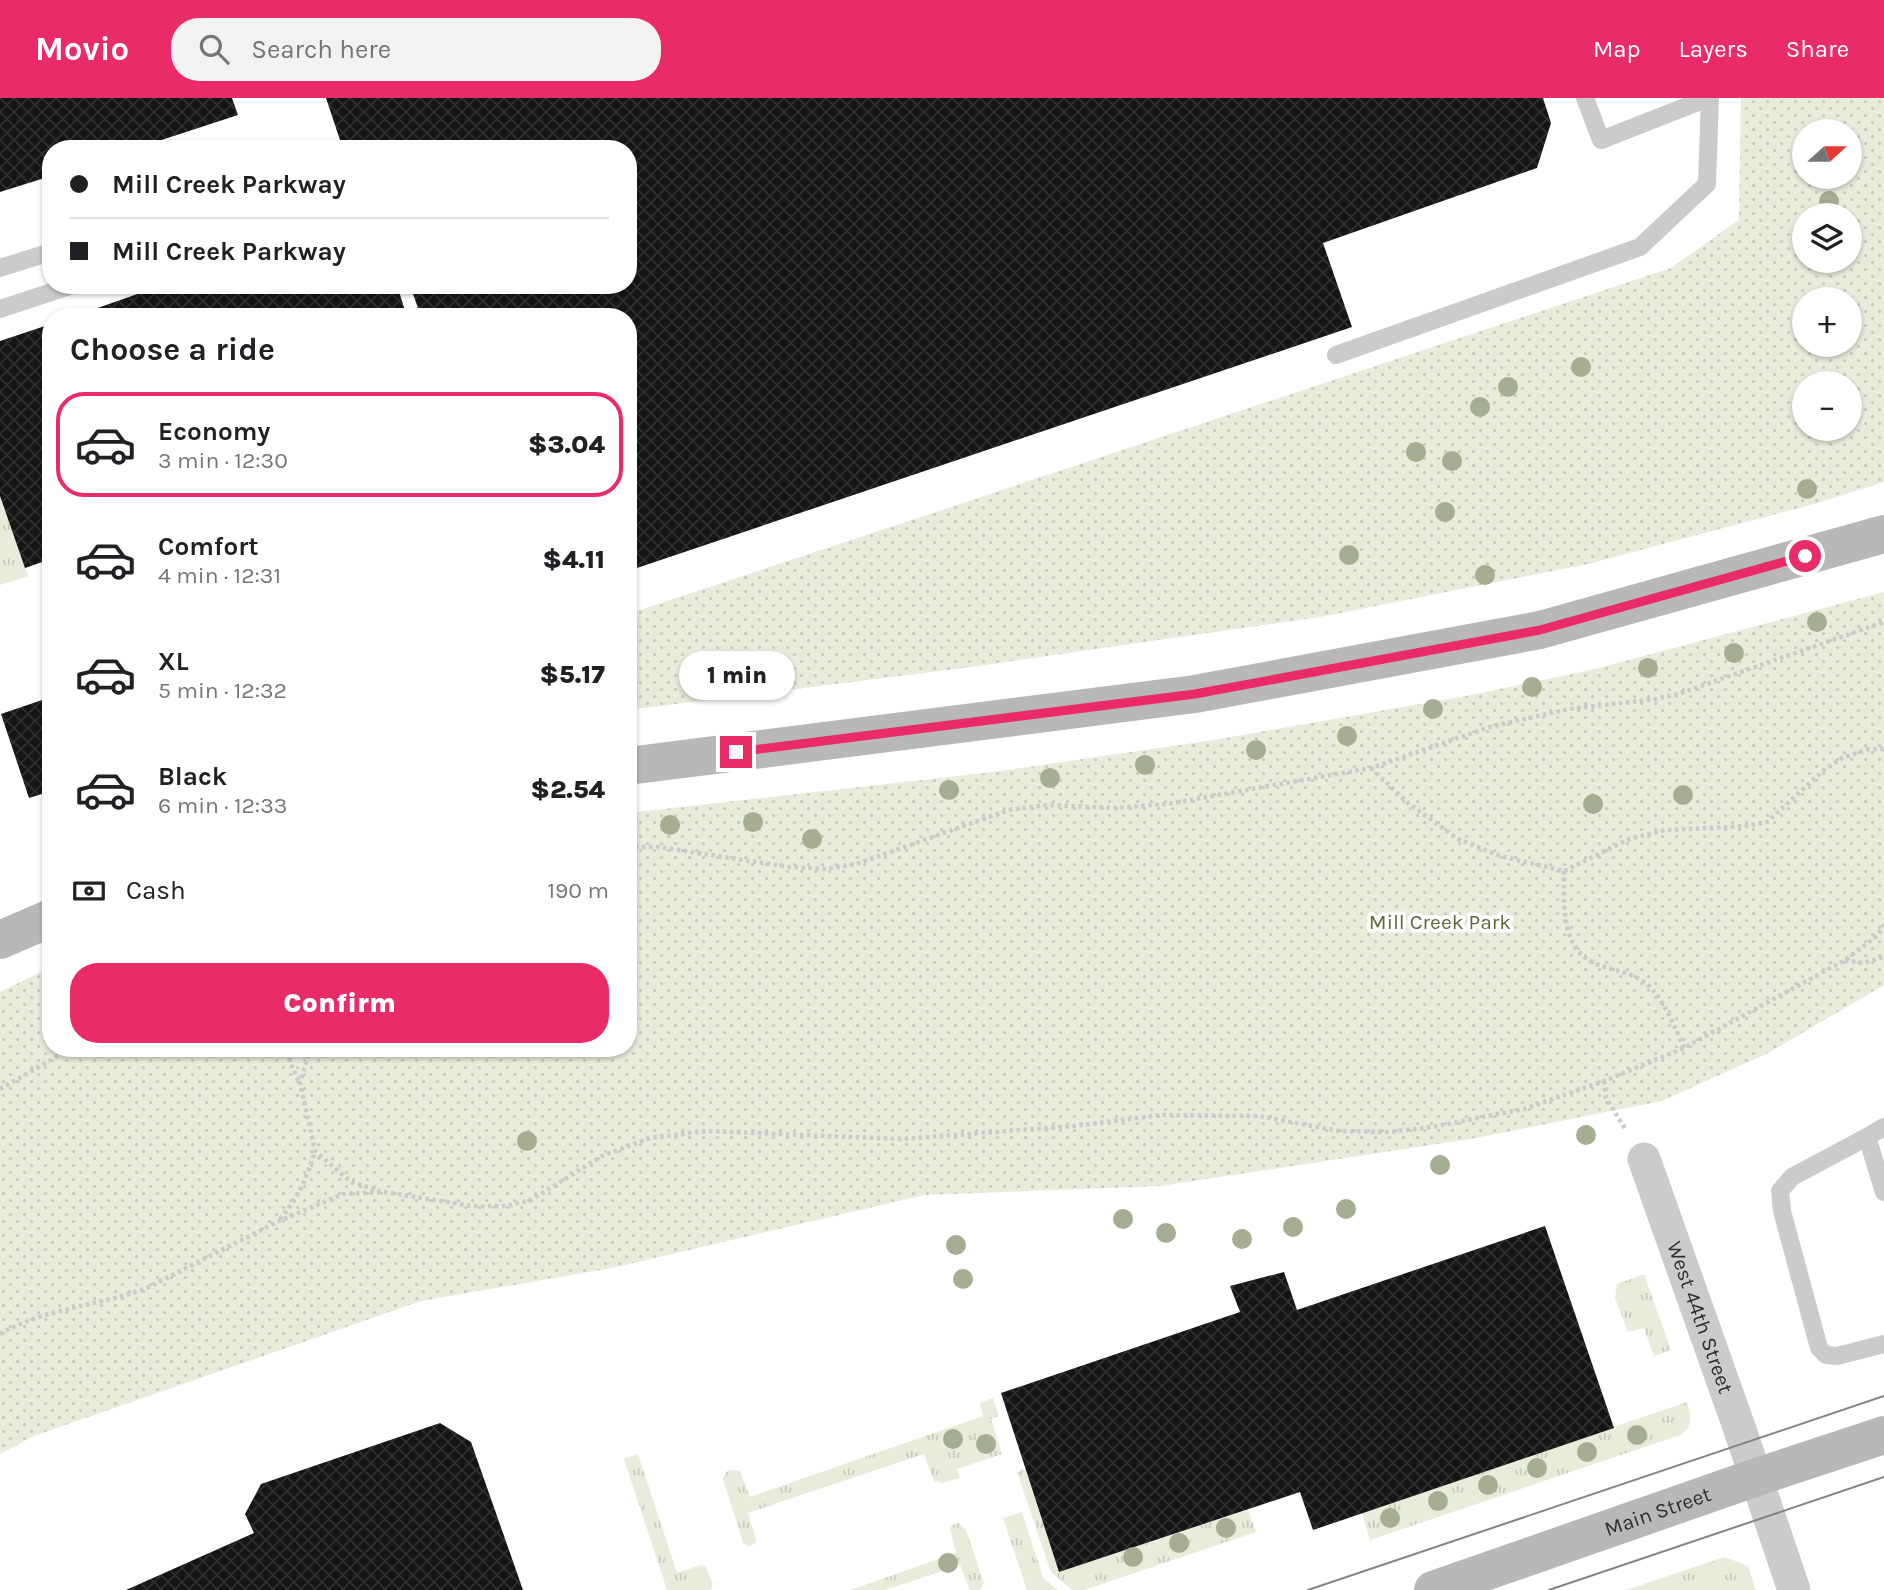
<!DOCTYPE html>
<html lang="en">
<head>
<meta charset="utf-8">
<style>
	body { margin:0; font-family:Karla,sans-serif; background:#f2f2f2; color:#202124; height:100vh; display:flex; flex-direction:column; font-size:26px; white-space:nowrap }
	* { box-sizing:border-box; margin:0 }
	p { font-size:23px; color:#757577 }
	.icon { flex:none; width:38px; height:38px; fill:none; stroke:currentColor; stroke-width:2; stroke-linecap:round; stroke-linejoin:round }
	.map { position:relative; flex:1; overflow:hidden }
	.sheet { position:absolute; left:42px; top:210px; width:595px; height:749px; display:flex; flex-direction:column; background:#fff; border-radius:28px; box-shadow:0 2px 5px #0004 }
	.sheet>* { flex:none }
	.top-card { position:absolute; left:42px; top:42px; width:595px; height:154px; border-radius:28px; box-shadow:0 2px 5px #0004; display:grid; align-content:center; height:154px; padding:0 28px; background:#fff }
	.needle { width:46px; rotate:69deg }
	.tools { position:absolute; left:1792px; top:21px; display:grid; gap:14px }
	.tools a { display:grid; place-items:center; width:70px; height:70px; border-radius:50%; background:#fff; box-shadow:0 2px 5px #0004; font-size:35px }
	.end { position:absolute; width:32px; height:32px; margin:-16px; border:9px solid #e92b67; background:#fff; box-shadow:0 0 0 4px #fff }
	.from { border-radius:50% }
	.bubble { position:absolute; height:49px; border-radius:24px; background:#fff; box-shadow:0 2px 5px #0004; font-size:23px; font-weight:800; line-height:49px; text-align:center }
	.top-card b { display:flex; align-items:center; gap:24px; height:66px; font-size:26px }
	.top-card b+b { border-top:2px solid #e0e0e0 }
	.top-card i { width:18px; height:18px; background:#202124 }
	ul { padding:0; list-style:none }
	li { display:flex; align-items:center; gap:21px; height:105px; margin:0 14px 10px; padding:0 14px; border:4px solid transparent; border-radius:28px }
	li div { flex:1 }
	li b { display:block; font-size:26px }
	li em { font-style:normal; font-weight:800 }
	li.active { border-color:#e92b67 }
	li>.icon { width:63px; height:63px; stroke-width:1.5 }
	h2 { padding:0 28px; font-size:32px; line-height:84px }
	.pay { display:flex; align-items:center; gap:18px; height:77px; padding:0 28px; font-size:26px }
	.pay p { margin-inline-start:auto }
	.button { display:flex; gap:14px; margin-top:auto; padding:14px 28px }
	.button a { flex:1; height:80px; border-radius:28px; background:#e92b67; color:#fff; font-size:28px; font-weight:800; line-height:80px; text-align:center }
	header { display:flex; align-items:center; gap:42px; box-sizing:border-box; height:98px; padding:0 35px; background:#e92b67; color:#fff }
	header strong { font-size:33px }
	nav { display:flex; gap:38px; margin-inline-start:auto; font-size:24px }
	.search { width:490px; height:63px; background:#f2f2f2; display:flex; align-items:center; gap:18px; box-sizing:border-box; padding:0 24px; border-radius:28px; color:#757577; font-size:26px }
	.map>svg:first-child { display:block }
	.grass { fill:url(#grass-tufts) }
	.park { fill:url(#park-dots); fill-rule:evenodd }
	.building { fill:url(#building-cross-hatch) }
	.lines { fill:none; stroke-linecap:round; stroke-linejoin:round }
	.path { stroke:#cbcbcb; stroke-width:4.5; stroke-dasharray:3.5 3.5; stroke-linecap:butt }
	.service { stroke:#cbcbcb; stroke-width:18 }
	.minor { stroke:#cbcbcb; stroke-width:33 }
	.secondary { stroke:#b8b8b8; stroke-width:38 }
	.tram { stroke:#838383; stroke-width:2 }
	.tree { fill:#a5ad93 }
	.route { stroke:#e92b67; stroke-width:9 }
	.labels { text-anchor:middle; dominant-baseline:central; stroke-width:7; stroke-linejoin:round; paint-order:stroke }
	.park-label { font-size:21px; fill:#5c6a3a; stroke:#fff }
	.street-label { font-size:21px; fill:#2e2e2e; stroke:#fff }
</style>
</head>
<body>
<header>
<strong>Movio</strong>
<div class="search"><svg class="icon" aria-label="search" viewBox="0 0 24 24"><circle cx="10" cy="10" r="6"/><path d="M15 15l6 6"/></svg>Search here</div>
<nav><a>Map</a><a>Layers</a><a>Share</a></nav>
</header>
<div class="map">
<svg width="1884" height="1492" viewBox="0 0 1884 1492">
	<defs>
		<pattern id="grass-tufts" width="24" height="20" patternUnits="userSpaceOnUse" patternTransform="scale(1.75)"><rect width="24" height="20" fill="#e8ecdb"/><path d="M3 7l-1-3M5 7V3M7 7l1-3M15 17l-1-3M17 17v-4M19 17l1-3" fill="none" stroke="#c7cbbc"/></pattern>
		<pattern id="park-dots" width="8" height="8" patternUnits="userSpaceOnUse" patternTransform="scale(1.75)"><rect width="8" height="8" fill="#e8ecdb"/><path d="M2 2h.1M6 6h.1" fill="none" stroke="#c7cbbc" stroke-width="1.8" stroke-linecap="round"/></pattern>
		<pattern id="building-cross-hatch" width="8" height="8" patternUnits="userSpaceOnUse" patternTransform="scale(1.75)"><rect width="8" height="8" fill="#151515"/><path d="M0 0l8 8M0 8l8-8" fill="none" stroke="#2f2f2f"/></pattern>
	</defs>
	<rect width="100%" height="100%" fill="#fff"/>
	<!-- grass -->
	<g class="grass">
		<polygon points="0,398 28,478 0,487"/>
		<polygon points="1644,1176 1671,1252 1654,1258 1644,1230 1628,1234 1615,1200 1617,1186"/>
		<polygon points="993,1300 999,1318 991,1321 1002,1356 957,1371 960,1380 942,1385 934,1383 924,1356 748,1415 756,1441 755,1445 749,1449 743,1445 723,1381 726,1374 732,1372 740,1373 750,1399 983,1318 980,1305"/>
		<path d="M1687 1304C1691 1317 1693 1330 1680 1337L1370 1442 1362 1415Z"/>
		<polygon points="638,1356 677,1475 701,1467 705,1468 713,1486 711,1492 667,1492 624,1361"/>
		<polygon points="1025,1371 1059,1474 1248,1412 1256,1434 1084,1492 1072,1492 1051,1474 1017,1374"/>
		<polygon points="1022,1414 1043,1480 1058,1492 1027,1492 1003,1420"/>
		<polygon points="959,1425 966,1432 984,1485 980,1492 970,1492 960,1467 885,1492 850,1492 956,1455 950,1431 952,1427"/>
		<polygon points="1725,1459 1748,1468 1756,1492 1626,1492"/>
	</g>
	<!-- park -->
	<g class="park">
		<path d="M1741 0H1884V384L1814 406 1588 466 1320 519 956 571 628 612V516L1671 170 1739 122ZM1804 33H1850V79H1804ZM1804 117H1850V163H1804ZM1804 201H1850V247H1804ZM1804 285H1850V331H1804Z"/>
		<polygon points="1884,494 1884,887 1768,955 1662,1003 1470,1041 1161,1088 924,1097 612,1170 421,1203 34,1338 0,1356 0,894 51,869 51,950 628,950 628,715 993,674 1214,642 1477,596 1595,571"/>
	</g>
	<!-- building -->
	<g class="building">
		<polygon points="0,0 232,0 238,17 134,51 51,51 51,78 0,94"/>
		<polygon points="326,0 1543,0 1551,25 1537,70 1323,145 1352,229 628,473 628,219 421,219 410,187 628,187 628,51 343,51"/>
		<polygon points="163,187 397,187 407,219 72,219"/>
		<polygon points="51,226 51,461 25,470 0,398 0,243"/>
		<polygon points="51,599 51,693 29,700 1,616"/>
		<polygon points="1545,1128 1614,1330 1313,1432 1300,1394 1059,1474 1001,1295 1240,1214 1230,1188 1284,1174 1297,1212"/>
		<polygon points="440,1325 471,1344 523,1492 126,1492 254,1435 245,1416 261,1386"/>
	</g>
	<g class="lines">
		<!-- path -->
		<g class="path">
			<polyline points="1371,670 1408,705 1458,741 1500,758 1564,773 1629,741 1666,732 1748,728 1767,724 1824,672 1842,660 1869,651 1884,651"/>
			<polyline points="628,749 659,749 789,769 825,771 856,766 1009,712 1048,707 1113,710 1167,706 1371,670 1490,629 1569,611 1656,601 1678,596 1884,524"/>
			<path d="M1564 773C1564 807 1560 854 1599 867 1617 874 1634 874 1649 888 1666 905 1674 928 1684 950"/>
			<polyline points="1845,862 1863,865 1884,859"/>
			<polyline points="279,950 288,959 299,984"/>
			<polyline points="311,950 300,984 315,1053 351,1084 380,1093"/>
			<polyline points="1604,983 1606,1000 1626,1032"/>
			<polyline points="0,991 72,950"/>
			<path d="M280 1121C298 1100 307 1080 315 1053"/>
			<path d="M0 1236C45 1210 99 1208 147 1190L277 1124 343 1096 385 1094 472 1108H507L531 1102 602 1058 650 1040 707 1033 901 1041 1074 1028 1161 1017 1259 1018 1339 1033 1389 1034 1432 1029 1524 1011 1604 983 1684 950 1845 862 1877 838 1884 827"/>
		</g>
		<!-- service -->
		<g class="service">
			<polyline points="1585,0 1601,42 1708,0"/>
			<polyline points="0,170 51,154"/>
			<polyline points="0,211 73,187"/>
			<polyline points="1336,257 1640,149 1707,86 1710,0"/>
			<polyline points="1884,1029 1867,1039 1884,1094"/>
			<polyline points="1867,1039 1792,1079 1780,1093 1782,1113 1819,1250 1826,1257 1837,1258 1884,1246"/>
		</g>
		<!-- minor -->
		<path class="minor" id="s1" d="M1644 1061 1739 1329 1794 1492"/>
		<!-- secondary -->
		<g class="secondary">
			<polyline points="628,668 1195,596 1540,532 1884,436"/>
			<polyline points="0,842 51,820"/>
			<path id="s2" d="M1433 1492 1757 1379 1884 1337"/>
		</g>
		<!-- tram -->
		<g class="tram">
			<polyline points="1308,1492 1884,1298"/>
			<polyline points="1549,1492 1884,1379"/>
		</g>
	</g>
	<!-- trees -->
	<g class="tree">
		<circle cx="1829" cy="103" r="10"/>
		<circle cx="1581" cy="269" r="10"/>
		<circle cx="1508" cy="289" r="10"/>
		<circle cx="1480" cy="309" r="10"/>
		<circle cx="1416" cy="354" r="10"/>
		<circle cx="1452" cy="363" r="10"/>
		<circle cx="1807" cy="391" r="10"/>
		<circle cx="1445" cy="414" r="10"/>
		<circle cx="1349" cy="457" r="10"/>
		<circle cx="1485" cy="477" r="10"/>
		<circle cx="1817" cy="524" r="10"/>
		<circle cx="1734" cy="555" r="10"/>
		<circle cx="1648" cy="570" r="10"/>
		<circle cx="1532" cy="589" r="10"/>
		<circle cx="1433" cy="611" r="10"/>
		<circle cx="1347" cy="638" r="10"/>
		<circle cx="1256" cy="652" r="10"/>
		<circle cx="1145" cy="667" r="10"/>
		<circle cx="1050" cy="680" r="10"/>
		<circle cx="949" cy="692" r="10"/>
		<circle cx="1683" cy="697" r="10"/>
		<circle cx="1593" cy="706" r="10"/>
		<circle cx="753" cy="724" r="10"/>
		<circle cx="670" cy="727" r="10"/>
		<circle cx="812" cy="741" r="10"/>
		<circle cx="1586" cy="1037" r="10"/>
		<circle cx="527" cy="1043" r="10"/>
		<circle cx="1440" cy="1067" r="10"/>
		<circle cx="1346" cy="1111" r="10"/>
		<circle cx="1123" cy="1121" r="10"/>
		<circle cx="1293" cy="1129" r="10"/>
		<circle cx="1166" cy="1135" r="10"/>
		<circle cx="1242" cy="1141" r="10"/>
		<circle cx="956" cy="1147" r="10"/>
		<circle cx="963" cy="1181" r="10"/>
		<circle cx="1637" cy="1337" r="10"/>
		<circle cx="953" cy="1341" r="10"/>
		<circle cx="986" cy="1346" r="10"/>
		<circle cx="1587" cy="1354" r="10"/>
		<circle cx="1537" cy="1370" r="10"/>
		<circle cx="1488" cy="1387" r="10"/>
		<circle cx="1438" cy="1403" r="10"/>
		<circle cx="1390" cy="1420" r="10"/>
		<circle cx="1226" cy="1430" r="10"/>
		<circle cx="1179" cy="1445" r="10"/>
		<circle cx="1133" cy="1459" r="10"/>
		<circle cx="948" cy="1465" r="10"/>
	</g>
	<g class="lines">
		<!-- route -->
		<polyline class="route" points="736,654 1195,596 1540,532 1805,458"/>
	</g>
	<g class="labels">
		<!-- park labels -->
		<g class="park-label">
			<text x="1440" y="824">Mill Creek Park</text>
		</g>
		<!-- street labels -->
		<g class="street-label">
			<text stroke="none"><textPath href="#s1" startOffset="168">West 44th Street</textPath></text>
			<text stroke="none"><textPath href="#s2" startOffset="238">Main Street</textPath></text>
		</g>
	</g>
</svg>
<div class="tools">
<a><svg class="needle" viewBox="-14 -14 28 28"><path d="M0-13l5 13h-10z" fill="#e53935"/><path d="M0 13l5-13h-10z" fill="#757577"/></svg></a>
<a><svg class="icon" aria-label="layers" viewBox="0 0 24 24"><path d="M12 4l9 5-9 5-9-5zM3 14l9 5 9-5"/></svg></a>
<a>+</a>
<a>−</a>
</div>
<i class="end from" style="left:1805px;top:458px"></i>
<i class="end" style="left:736px;top:654px"></i>
<div class="bubble" style="left:679px;top:553px;width:116px">1 min</div>
<div class="top-card">
<b><i class="from"></i>Mill Creek Parkway</b>
<b><i></i>Mill Creek Parkway</b>
</div>
<section class="sheet">
<h2>Choose a ride</h2>
<ul>
<li class="active"><svg class="icon" aria-label="car" viewBox="0 0 24 24"><path d="M5 17H2v-5l4-1 3-4h7l3 4 3 1v5h-3M9 17h6M6 11h13"/><circle cx="7" cy="17" r="2"/><circle cx="17" cy="17" r="2"/></svg><div><b>Economy</b><p>3 min · 12:30</p></div><em>$3.04</em></li>
<li><svg class="icon" aria-label="car" viewBox="0 0 24 24"><path d="M5 17H2v-5l4-1 3-4h7l3 4 3 1v5h-3M9 17h6M6 11h13"/><circle cx="7" cy="17" r="2"/><circle cx="17" cy="17" r="2"/></svg><div><b>Comfort</b><p>4 min · 12:31</p></div><em>$4.11</em></li>
<li><svg class="icon" aria-label="car" viewBox="0 0 24 24"><path d="M5 17H2v-5l4-1 3-4h7l3 4 3 1v5h-3M9 17h6M6 11h13"/><circle cx="7" cy="17" r="2"/><circle cx="17" cy="17" r="2"/></svg><div><b>XL</b><p>5 min · 12:32</p></div><em>$5.17</em></li>
<li><svg class="icon" aria-label="car" viewBox="0 0 24 24"><path d="M5 17H2v-5l4-1 3-4h7l3 4 3 1v5h-3M9 17h6M6 11h13"/><circle cx="7" cy="17" r="2"/><circle cx="17" cy="17" r="2"/></svg><div><b>Black</b><p>6 min · 12:33</p></div><em>$2.54</em></li>
</ul>
<div class="pay"><svg class="icon" aria-label="cash" viewBox="0 0 24 24"><path d="M3 7h18v10H3z"/><circle cx="12" cy="12" r="2"/></svg>Cash<p>190 m</p></div>
<div class="button"><a>Confirm</a></div>
</section>
</div>
</body>
</html>
